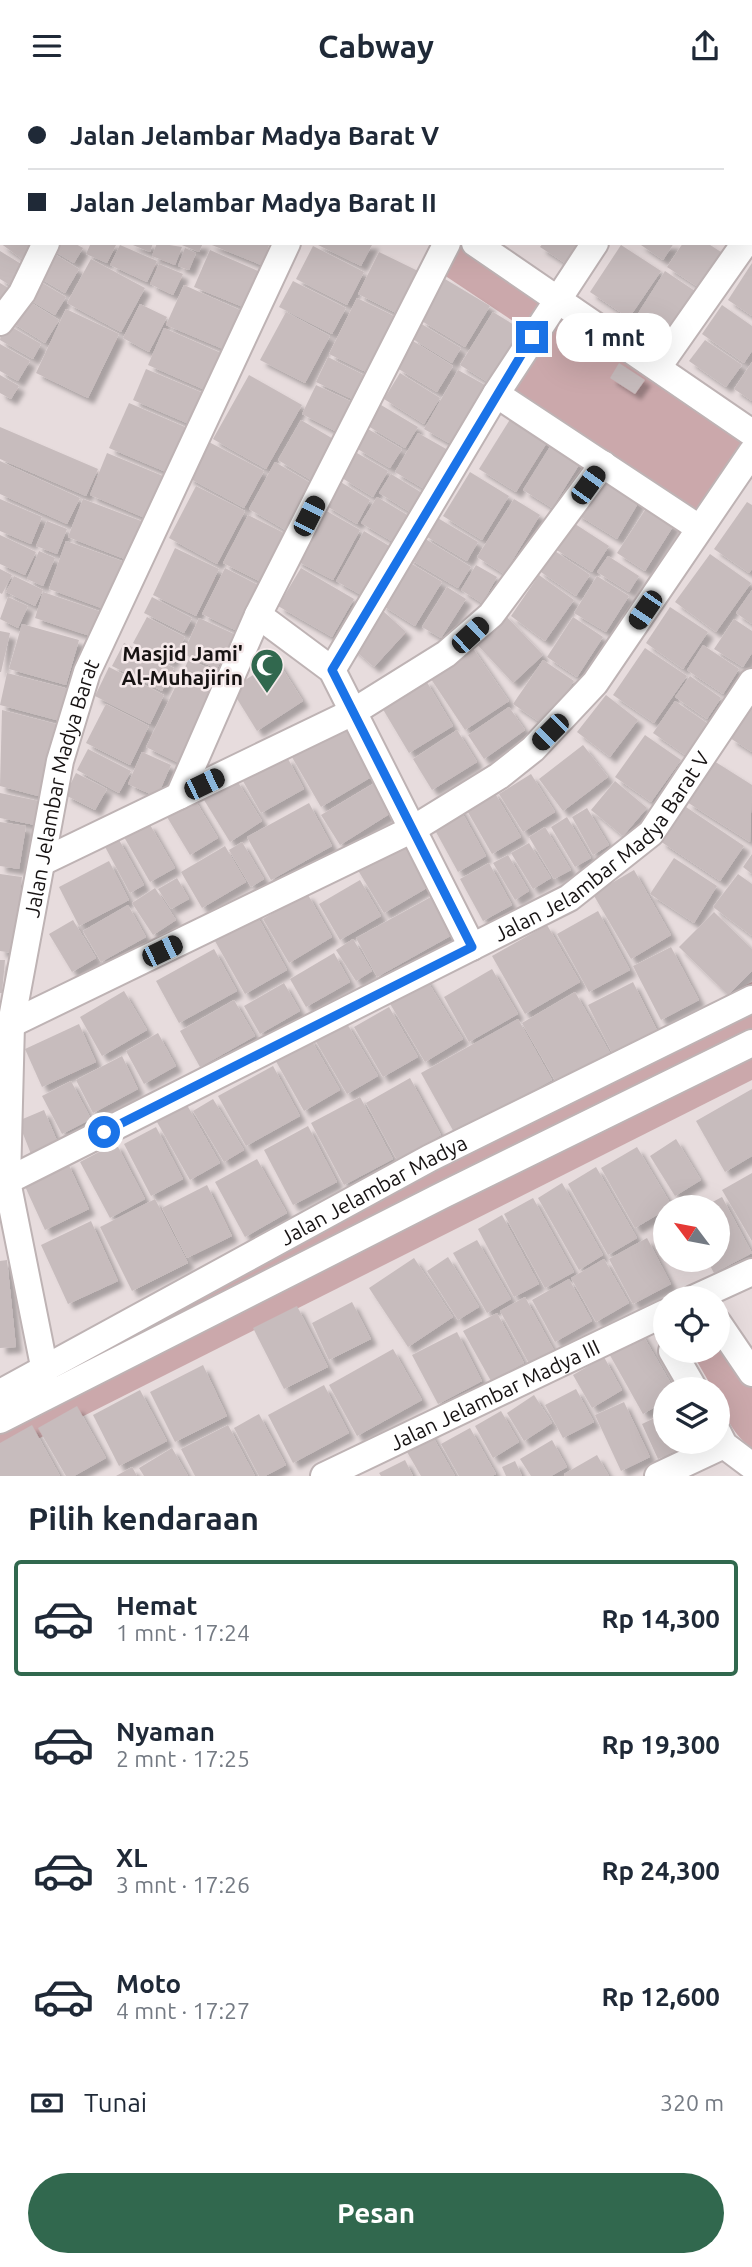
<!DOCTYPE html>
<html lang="id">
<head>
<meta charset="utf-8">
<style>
	body { margin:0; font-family:Ubuntu,sans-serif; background:#f2f2f3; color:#1f2937; height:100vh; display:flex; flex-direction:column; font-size:26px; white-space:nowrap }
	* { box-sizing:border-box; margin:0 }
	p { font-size:23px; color:#747a83 }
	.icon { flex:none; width:38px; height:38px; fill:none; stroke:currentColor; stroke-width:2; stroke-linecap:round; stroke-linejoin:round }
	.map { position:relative; height:1385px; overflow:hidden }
	.details { display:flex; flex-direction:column; background:#fff; flex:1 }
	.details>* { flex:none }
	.guide { position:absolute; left:0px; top:0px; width:752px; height:154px; box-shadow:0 7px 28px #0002; display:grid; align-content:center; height:154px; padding:0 28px; background:#fff }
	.needle { width:46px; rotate:302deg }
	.fabs { position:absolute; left:653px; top:1104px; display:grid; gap:14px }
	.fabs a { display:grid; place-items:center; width:77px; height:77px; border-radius:50%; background:#fff; box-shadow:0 7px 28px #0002; font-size:35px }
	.end { position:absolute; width:32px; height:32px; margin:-16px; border:9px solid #1a73e8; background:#fff; box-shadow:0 0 0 4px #fff }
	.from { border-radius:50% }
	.bubble { position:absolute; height:49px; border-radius:24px; background:#fff; box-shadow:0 7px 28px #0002; font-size:23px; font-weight:600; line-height:49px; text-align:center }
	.car { position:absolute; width:21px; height:42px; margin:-21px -10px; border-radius:9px; box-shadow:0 0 5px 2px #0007; background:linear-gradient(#222 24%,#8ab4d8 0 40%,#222 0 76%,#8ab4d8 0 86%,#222 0) }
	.guide b { display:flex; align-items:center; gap:24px; height:66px; font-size:26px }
	.guide b+b { border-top:2px solid #e0e1e3 }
	.guide i { width:18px; height:18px; background:#1f2937 }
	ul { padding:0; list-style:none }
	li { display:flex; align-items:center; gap:21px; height:116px; margin:0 14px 10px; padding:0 14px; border:4px solid transparent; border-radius:7px }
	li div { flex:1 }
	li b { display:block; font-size:26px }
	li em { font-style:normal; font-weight:600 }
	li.active { border-color:#31684e }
	li>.icon { width:63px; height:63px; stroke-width:1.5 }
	h2 { padding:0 28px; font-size:32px; line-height:84px }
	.pay { display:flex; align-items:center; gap:18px; height:77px; padding:0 28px; font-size:26px }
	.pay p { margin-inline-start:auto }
	.primary-button { display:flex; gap:14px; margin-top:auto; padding:14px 28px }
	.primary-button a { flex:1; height:80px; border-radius:42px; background:#31684e; color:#fff; font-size:28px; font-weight:600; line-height:80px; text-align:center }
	header { display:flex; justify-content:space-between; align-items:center; height:91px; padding:0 28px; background:#fff; font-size:32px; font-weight:600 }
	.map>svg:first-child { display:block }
	.green { fill:#cba8ab }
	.building { fill:#c7bcbd; filter:url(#shadow) }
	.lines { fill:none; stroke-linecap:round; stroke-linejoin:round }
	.street-casing { stroke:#beb3b4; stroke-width:30 }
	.street { stroke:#fff; stroke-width:26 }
	.route { stroke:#1a73e8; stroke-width:9 }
	.labels { text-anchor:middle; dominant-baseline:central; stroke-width:5; stroke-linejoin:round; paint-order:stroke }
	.poi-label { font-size:21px; font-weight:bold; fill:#171313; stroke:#f5e9ea; text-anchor:end }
	.street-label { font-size:21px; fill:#171313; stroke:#f5e9ea }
</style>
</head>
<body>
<header><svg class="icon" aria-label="menu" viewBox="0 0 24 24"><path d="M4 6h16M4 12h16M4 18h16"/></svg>Cabway<svg class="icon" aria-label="share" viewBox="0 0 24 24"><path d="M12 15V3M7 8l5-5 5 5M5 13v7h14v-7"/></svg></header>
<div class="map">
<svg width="752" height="1385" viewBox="0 0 752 1385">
	<defs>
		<filter id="shadow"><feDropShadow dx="6" dy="6" stdDeviation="2" flood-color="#0004"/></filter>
	</defs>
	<rect width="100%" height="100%" fill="#e7dcdd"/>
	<!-- green -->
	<g class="green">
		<polygon points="452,152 467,152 553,209 531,242 438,180"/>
		<polygon points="558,211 752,344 696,432 501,302"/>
		<polygon points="752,891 752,989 0,1367 0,1290"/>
		<path d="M718 1251 752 1297V1357C736 1347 718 1318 718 1298H713L691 1260H718Z"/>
	</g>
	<!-- building -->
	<g class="building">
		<polygon points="0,152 42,152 29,173"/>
		<polygon points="50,152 74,152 83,157 74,172 47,156"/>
		<polygon points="91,152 117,152 107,172 86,163"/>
		<polygon points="128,152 153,152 150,161"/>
		<polygon points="157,152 182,156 175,174 152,165"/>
		<polygon points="177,152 203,152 199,161"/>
		<polygon points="207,152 270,152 261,174"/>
		<polygon points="314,152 373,152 361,175"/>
		<polygon points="543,152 587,152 571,176 540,156"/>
		<polygon points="638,152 674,152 663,169"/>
		<polygon points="683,152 707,152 721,161 698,196 667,176"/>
		<polygon points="120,154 157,170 147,191 110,174"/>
		<polygon points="621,154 661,180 629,227 590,201"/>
		<polygon points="313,155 364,181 347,214 296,188"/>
		<polygon points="185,157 196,162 189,179 178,175"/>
		<polygon points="48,159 79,178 65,202 33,183"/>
		<polygon points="210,159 258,180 243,216 194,196"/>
		<polygon points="0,160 31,179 18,199 0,188"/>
		<polygon points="379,161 418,180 396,222 358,203"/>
		<polygon points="91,168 145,197 121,241 67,212"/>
		<polygon points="752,172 752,225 728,209"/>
		<polygon points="159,173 183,183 173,204 150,193"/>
		<polygon points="665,180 701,204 668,255 632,232"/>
		<polygon points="34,187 66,206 55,224 23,205"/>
		<polygon points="445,188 490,215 465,256 420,229"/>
		<polygon points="293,190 346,217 332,243 279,216"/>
		<polygon points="0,192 15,201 0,225"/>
		<polygon points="184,194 240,219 223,258 166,234"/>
		<polygon points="22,206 59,229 45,252 8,229"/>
		<polygon points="357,207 396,226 368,282 329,263"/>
		<polygon points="140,213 167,226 149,261 123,247"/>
		<polygon points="722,214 752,235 752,260 744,272 702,243"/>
		<polygon points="66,218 119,243 88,307 36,282"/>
		<polygon points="286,221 330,245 305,292 260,269"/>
		<polygon points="493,221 527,242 494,295 460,274"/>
		<polygon points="3,231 41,253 33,268 0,249"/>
		<polygon points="420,232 461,257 452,272 411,247"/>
		<polygon points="164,237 221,262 205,299 148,274"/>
		<polygon points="705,249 742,274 726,296 689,270"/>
		<polygon points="413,250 453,275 437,301 397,277"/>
		<polygon points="0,253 30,270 18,290 0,280"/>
		<polygon points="328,266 364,284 352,308 316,291"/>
		<polygon points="752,271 752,310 734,298"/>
		<polygon points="619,272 645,289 635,303 610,287"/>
		<polygon points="146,278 203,302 189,333 133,309"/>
		<polygon points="458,279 492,298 458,357 424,338"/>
		<polygon points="400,282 440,307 424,333 384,308"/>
		<polygon points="0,284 19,295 11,308 0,302"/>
		<polygon points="249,284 302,314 266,378 213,348"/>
		<polygon points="316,294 350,310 335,340 302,323"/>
		<polygon points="129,312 185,336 166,381 109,357"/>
		<polygon points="381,314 418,336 405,357 368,335"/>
		<polygon points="514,322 551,345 516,401 479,378"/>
		<polygon points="301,329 335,349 311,389 278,369"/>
		<polygon points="0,336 98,378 86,405 0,368"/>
		<polygon points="368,338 402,358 390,377 356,357"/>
		<polygon points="418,342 448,359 426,399 395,381"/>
		<polygon points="207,350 264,380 244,417 187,386"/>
		<polygon points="553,351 582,369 552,417 523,399"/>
		<polygon points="107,362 163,385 145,427 90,404"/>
		<polygon points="357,362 388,380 373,406 342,387"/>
		<polygon points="0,370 80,407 67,433 0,403"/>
		<polygon points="275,371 314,394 287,440 249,418"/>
		<polygon points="470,381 509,405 482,449 443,425"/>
		<polygon points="391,383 422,402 410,421 379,402"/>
		<polygon points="598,384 640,409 617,448 575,422"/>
		<polygon points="339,390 370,409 357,433 325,414"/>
		<polygon points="196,395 245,420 217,473 169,447"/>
		<polygon points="377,406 409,425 393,451 361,432"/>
		<polygon points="0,408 42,426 31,453 0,440"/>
		<polygon points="83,408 141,430 127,469 68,446"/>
		<polygon points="514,408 540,424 504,483 477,466"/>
		<polygon points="747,411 752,414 752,478 749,482 714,458"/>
		<polygon points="647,416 674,434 645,480 617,462"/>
		<polygon points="323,418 360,439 333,489 295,469"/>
		<polygon points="248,424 290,445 265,493 223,472"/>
		<polygon points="436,426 478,451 467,470 424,444"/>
		<polygon points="47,430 67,438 57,463 36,455"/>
		<polygon points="572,431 609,455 592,481 555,458"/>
		<polygon points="364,440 391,456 363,505 336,490"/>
		<polygon points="0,444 36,461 25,484 0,473"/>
		<polygon points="419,444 471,476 458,497 406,466"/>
		<polygon points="66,450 122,470 104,518 49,498"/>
		<polygon points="175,457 219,478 196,525 153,504"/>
		<polygon points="552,458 590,484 576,505 538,479"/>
		<polygon points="39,460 55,467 43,495 27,488"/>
		<polygon points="710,463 751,492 716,541 675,511"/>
		<polygon points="608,465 639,485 629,501 597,481"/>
		<polygon points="407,470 442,491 415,535 380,513"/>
		<polygon points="476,474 497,486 482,512 461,499"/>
		<polygon points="225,477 260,495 237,540 202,523"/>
		<polygon points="301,477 354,508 332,546 278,515"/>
		<polygon points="0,478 12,484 2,503 0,502"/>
		<polygon points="539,484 574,509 545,550 511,525"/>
		<polygon points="14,485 43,499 35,515 6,501"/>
		<polygon points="597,485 629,505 606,541 574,522"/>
		<polygon points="447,496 466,508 441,547 422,536"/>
		<polygon points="752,499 752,533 736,522"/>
		<polygon points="43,501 99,520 90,545 35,527"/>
		<polygon points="8,506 28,515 18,537 0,528"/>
		<polygon points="152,506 192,527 184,542 144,522"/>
		<polygon points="670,516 708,541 683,578 646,552"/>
		<polygon points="382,519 406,541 374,576 350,555"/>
		<polygon points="503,522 543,564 513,592 473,549"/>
		<polygon points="147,526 185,546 171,572 133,552"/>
		<polygon points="573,526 603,546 577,586 547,566"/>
		<polygon points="199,527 234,543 217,578 183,563"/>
		<polygon points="734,528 752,540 752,562 743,576 714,558"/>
		<polygon points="22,533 79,549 66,594 9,578"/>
		<polygon points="0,540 10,542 1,581 0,581"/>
		<polygon points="124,552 174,577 162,600 112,575"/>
		<polygon points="470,553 509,610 465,639 427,582"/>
		<polygon points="703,554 739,578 723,603 687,579"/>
		<polygon points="645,557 687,585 654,632 613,604"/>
		<polygon points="189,568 226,586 183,674 146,656"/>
		<polygon points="277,569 303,610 257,640 231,598"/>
		<polygon points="543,569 574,590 544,634 513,613"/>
		<polygon points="109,576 164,604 150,633 95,605"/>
		<polygon points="7,582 69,598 60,630 0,614"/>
		<polygon points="690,585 721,607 707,628 675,606"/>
		<polygon points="425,588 453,635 409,662 381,615"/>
		<polygon points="606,604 638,629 610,666 577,641"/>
		<polygon points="675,610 707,632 685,664 653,642"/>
		<polygon points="752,612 752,661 730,647"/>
		<polygon points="106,613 149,635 130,674 86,652"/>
		<polygon points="509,616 525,639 484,668 468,644"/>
		<polygon points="2,619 60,634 42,706 0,695"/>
		<polygon points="346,627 378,682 321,716 289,661"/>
		<polygon points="457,639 477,671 432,699 413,668"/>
		<polygon points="645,644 681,669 651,711 615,686"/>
		<polygon points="583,654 608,686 563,720 539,688"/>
		<polygon points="88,658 131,680 119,702 77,679"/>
		<polygon points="142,661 171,674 157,706 128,693"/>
		<polygon points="287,666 304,698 261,722 243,690"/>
		<polygon points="714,670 752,694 750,751 687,711"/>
		<polygon points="76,682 107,698 95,719 65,704"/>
		<polygon points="531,683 555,721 523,741 499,703"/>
		<polygon points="236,688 262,730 230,751 204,709"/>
		<polygon points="381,688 399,717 340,754 321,724"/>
		<polygon points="615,690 647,717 623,745 591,719"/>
		<polygon points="493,699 521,746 492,763 465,716"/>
		<polygon points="0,702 39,710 35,734 0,727"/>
		<polygon points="192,704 218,747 190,764 164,721"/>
		<polygon points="309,712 332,755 271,789 247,746"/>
		<polygon points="458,714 486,765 458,781 430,730"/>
		<polygon points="683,714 744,755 720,790 660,750"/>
		<polygon points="587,717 609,754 593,764 572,726"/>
		<polygon points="567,726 591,767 575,776 551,736"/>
		<polygon points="0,731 26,735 19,778 0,775"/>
		<polygon points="149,732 175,777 150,791 124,746"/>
		<polygon points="545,736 571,779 554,788 529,746"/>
		<polygon points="410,744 437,791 384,822 356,776"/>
		<polygon points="118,747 144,794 130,802 104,754"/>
		<polygon points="242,751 264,788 251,796 229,759"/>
		<polygon points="529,752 551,787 533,798 511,762"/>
		<polygon points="225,755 246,791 202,817 181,781"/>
		<polygon points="752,763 752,783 743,776"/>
		<polygon points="508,764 529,800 515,809 493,772"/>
		<polygon points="674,767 717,795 694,832 650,803"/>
		<polygon points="109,770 129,809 79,835 59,796"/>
		<polygon points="489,772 512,814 483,830 460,788"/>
		<polygon points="634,779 671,844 631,868 593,803"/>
		<polygon points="0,783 22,786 13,862 0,860"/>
		<polygon points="738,783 752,793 752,845 713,816"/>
		<polygon points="177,787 189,808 171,818 158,798"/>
		<polygon points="360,789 381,825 340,849 319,813"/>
		<polygon points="155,797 176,829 153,844 132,812"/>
		<polygon points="440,801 461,839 377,886 356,847"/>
		<polygon points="307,802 332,846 289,872 263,828"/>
		<polygon points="128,814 146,846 101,871 83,840"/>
		<polygon points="254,819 287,879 245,903 211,843"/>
		<polygon points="598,820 630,879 589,901 557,843"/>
		<polygon points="714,821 752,858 752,880 728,904 679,856"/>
		<polygon points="73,829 96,867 72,881 49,843"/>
		<polygon points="547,834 580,891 525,923 492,865"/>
		<polygon points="353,848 372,880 356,890 336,859"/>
		<polygon points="671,856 699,909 661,929 633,875"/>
		<polygon points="214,858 237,900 179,932 156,890"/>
		<polygon points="334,862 350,891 306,916 290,888"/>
		<polygon points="0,869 5,869 2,902 0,902"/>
		<polygon points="492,878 518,923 469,951 444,906"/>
		<polygon points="423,883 463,948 425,971 386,906"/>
		<polygon points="633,891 657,939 612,962 588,914"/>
		<polygon points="284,892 300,920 260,943 244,915"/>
		<polygon points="124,900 147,939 102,965 80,926"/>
		<polygon points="575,901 610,962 557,993 522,932"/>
		<polygon points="234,909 255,945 200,976 180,940"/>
		<polygon points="389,916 418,966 383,986 354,936"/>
		<polygon points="518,928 552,989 455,1043 421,982"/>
		<polygon points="346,931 378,985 347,1003 315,949"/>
		<polygon points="79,933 96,971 42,996 25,958"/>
		<polygon points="158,942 176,975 144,993 126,960"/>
		<polygon points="309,945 340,999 304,1020 273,965"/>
		<polygon points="122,965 138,998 93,1022 76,989"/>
		<polygon points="273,975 300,1025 246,1055 218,1005"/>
		<polygon points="410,987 441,1044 397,1069 366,1012"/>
		<polygon points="71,990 91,1028 62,1043 42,1005"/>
		<polygon points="752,998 752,1065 725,1081 696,1030"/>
		<polygon points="360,1006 393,1068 344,1094 311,1032"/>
		<polygon points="213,1008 244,1059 224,1071 193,1020"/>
		<polygon points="187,1014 220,1072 190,1089 157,1031"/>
		<polygon points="44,1019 58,1052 31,1063 18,1030"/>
		<polygon points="308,1035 337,1091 293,1114 264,1059"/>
		<polygon points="156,1036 183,1088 151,1105 124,1053"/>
		<polygon points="676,1048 701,1089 675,1105 650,1065"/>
		<polygon points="116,1052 145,1108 110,1127 80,1071"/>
		<polygon points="637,1056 672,1115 635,1137 601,1077"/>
		<polygon points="257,1068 287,1122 245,1146 215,1091"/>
		<polygon points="67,1070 89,1118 45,1139 23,1091"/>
		<polygon points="596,1076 637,1147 608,1164 568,1093"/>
		<polygon points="752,1082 752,1150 722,1099"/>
		<polygon points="562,1092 603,1164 579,1179 538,1107"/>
		<polygon points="207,1094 232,1145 187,1167 162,1117"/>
		<polygon points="722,1106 752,1162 714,1182 707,1169 718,1169 718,1116 703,1116"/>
		<polygon points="533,1107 574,1181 545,1197 504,1123"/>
		<polygon points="155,1108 188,1172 132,1200 100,1136"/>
		<polygon points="502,1124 539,1193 514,1206 478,1138"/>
		<polygon points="91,1130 118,1190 68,1213 41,1154"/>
		<polygon points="647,1147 671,1193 633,1213 609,1168"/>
		<polygon points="477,1149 511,1208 487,1222 453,1162"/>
		<polygon points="448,1166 479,1216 458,1229 427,1180"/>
		<polygon points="414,1167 453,1226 408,1256 369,1197"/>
		<polygon points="604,1168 629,1212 596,1231 571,1187"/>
		<polygon points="7,1169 16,1256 0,1257 0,1170"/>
		<polygon points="569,1188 592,1230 555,1251 532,1209"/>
		<polygon points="525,1206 556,1263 531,1276 500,1220"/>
		<polygon points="352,1211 371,1248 329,1269 312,1232"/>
		<polygon points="297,1215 328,1276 284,1298 253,1237"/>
		<polygon points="497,1222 524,1272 491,1290 463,1240"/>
		<polygon points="640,1239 674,1298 665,1298 665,1310 643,1323 607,1259"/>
		<polygon points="457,1241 482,1290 438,1313 412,1264"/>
		<polygon points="393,1258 422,1309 357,1345 329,1294"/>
		<polygon points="604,1266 622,1299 592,1317 573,1284"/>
		<polygon points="203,1274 227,1325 175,1351 150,1301"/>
		<polygon points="324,1294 349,1342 293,1372 268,1324"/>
		<polygon points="576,1298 594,1331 563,1347 545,1314"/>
		<polygon points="140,1299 167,1350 119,1375 93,1324"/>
		<polygon points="534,1304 552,1332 524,1350 507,1322"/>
		<polygon points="624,1311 650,1366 621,1380 595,1324"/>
		<polygon points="77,1315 106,1367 74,1385 66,1385 38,1337"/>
		<polygon points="501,1320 519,1351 493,1367 475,1335"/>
		<polygon points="665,1322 665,1351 695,1351 658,1368 642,1333"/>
		<polygon points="259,1323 286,1374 265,1385 259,1385 234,1337"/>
		<polygon points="32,1334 60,1385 0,1385 0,1352"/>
		<polygon points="228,1334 255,1385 195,1385 181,1358"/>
		<polygon points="470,1337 496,1383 492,1385 459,1385 441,1353"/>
		<polygon points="429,1339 455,1385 421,1385 403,1354"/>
		<polygon points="552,1349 567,1376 551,1385 531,1385 520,1368"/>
		<polygon points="172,1357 188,1385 144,1385 139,1377"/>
		<polygon points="597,1364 609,1385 565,1385 564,1383"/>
		<polygon points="405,1369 413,1385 381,1385 379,1382"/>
		<polygon points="515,1370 522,1385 506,1385 502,1376"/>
		<polygon points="132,1376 137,1385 116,1385"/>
	</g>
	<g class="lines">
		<defs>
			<g id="street">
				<polyline points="100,2 101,0"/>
				<polyline points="350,2 351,0"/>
				<polyline points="545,2 547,0"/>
				<polyline points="697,2 698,0"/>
				<polyline points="0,24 2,25"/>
				<polyline points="475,152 752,342"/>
				<polyline points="0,231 22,202 46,152"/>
				<polyline points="658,276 745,152"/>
				<polyline points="496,303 699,437"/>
				<polyline points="258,524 332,579 472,856"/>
				<polyline points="332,579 496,303 595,152"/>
				<polyline points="179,705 258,524 447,152"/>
				<polyline points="42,771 353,621 446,563 491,524 603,373"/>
				<polyline points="11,933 413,738 499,685 533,658 595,592 752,361"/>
				<path id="s1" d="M7 1090 569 807 651 742 752 591"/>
				<polyline points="693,1208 752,1181"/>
				<polyline points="718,1232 752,1282"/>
				<polyline points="672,1260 694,1298"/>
				<path id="s2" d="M45 1280 7 1090 11 933 60 670 87 581 287 152"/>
				<path id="s3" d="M0 1302 430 1067 752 908"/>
				<polyline points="0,1329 443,1104 752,952"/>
				<polyline points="718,1342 724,1354 752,1375"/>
				<path id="s4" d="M324 1385 665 1222"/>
				<polyline points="658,1385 724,1354"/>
			</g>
		</defs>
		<!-- street casing -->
		<use href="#street" class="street-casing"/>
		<!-- street -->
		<use href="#street" class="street"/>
	</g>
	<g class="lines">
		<!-- route -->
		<polyline class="route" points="104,1041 472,856 332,579 532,246"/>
	</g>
	<!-- icons -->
	<defs>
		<symbol id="mosque-pin" viewBox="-11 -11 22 30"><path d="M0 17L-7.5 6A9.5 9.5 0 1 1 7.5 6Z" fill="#31684e" stroke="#f5e9ea"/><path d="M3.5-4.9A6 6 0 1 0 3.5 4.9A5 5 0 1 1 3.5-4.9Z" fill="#fff"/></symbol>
	</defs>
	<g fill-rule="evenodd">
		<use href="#mosque-pin" x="248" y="555" width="38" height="52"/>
	</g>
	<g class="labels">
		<!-- poi labels -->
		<g class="poi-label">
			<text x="243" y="562">Masjid Jami'<tspan x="243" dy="24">Al-Muhajirin</tspan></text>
		</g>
		<!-- street labels -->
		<g class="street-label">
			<text stroke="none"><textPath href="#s2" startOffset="592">Jalan Jelambar Madya Barat</textPath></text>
			<text stroke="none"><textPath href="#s1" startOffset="688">Jalan Jelambar Madya Barat V</textPath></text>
			<text stroke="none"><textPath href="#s3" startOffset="425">Jalan Jelambar Madya</textPath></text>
			<text stroke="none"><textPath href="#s4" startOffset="189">Jalan Jelambar Madya III</textPath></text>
		</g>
	</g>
</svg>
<div class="fabs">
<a><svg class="needle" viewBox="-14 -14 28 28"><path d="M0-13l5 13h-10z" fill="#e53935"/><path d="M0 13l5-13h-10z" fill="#747a83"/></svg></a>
<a><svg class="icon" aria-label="locate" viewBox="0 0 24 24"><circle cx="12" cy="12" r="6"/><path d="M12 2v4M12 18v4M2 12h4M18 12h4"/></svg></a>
<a><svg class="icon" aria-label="layers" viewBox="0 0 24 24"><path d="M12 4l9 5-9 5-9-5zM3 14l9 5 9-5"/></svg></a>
</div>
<i class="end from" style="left:104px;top:1041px"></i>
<i class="end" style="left:532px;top:246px"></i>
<div class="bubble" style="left:556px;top:222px;width:116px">1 mnt</div>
<i class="car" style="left:588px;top:394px;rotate:36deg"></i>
<i class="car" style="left:309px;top:425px;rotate:27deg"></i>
<i class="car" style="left:645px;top:519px;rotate:214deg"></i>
<i class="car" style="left:470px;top:544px;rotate:47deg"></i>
<i class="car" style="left:550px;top:641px;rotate:225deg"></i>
<i class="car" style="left:204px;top:693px;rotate:64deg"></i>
<i class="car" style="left:162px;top:860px;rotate:64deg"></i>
<div class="guide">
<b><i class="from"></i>Jalan Jelambar Madya Barat V</b>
<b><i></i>Jalan Jelambar Madya Barat II</b>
</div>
</div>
<section class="details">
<h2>Pilih kendaraan</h2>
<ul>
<li class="active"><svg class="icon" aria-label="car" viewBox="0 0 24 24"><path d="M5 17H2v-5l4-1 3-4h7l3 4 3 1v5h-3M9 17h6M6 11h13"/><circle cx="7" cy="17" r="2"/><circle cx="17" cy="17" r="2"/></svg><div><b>Hemat</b><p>1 mnt · 17:24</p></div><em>Rp 14,300</em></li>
<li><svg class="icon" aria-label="car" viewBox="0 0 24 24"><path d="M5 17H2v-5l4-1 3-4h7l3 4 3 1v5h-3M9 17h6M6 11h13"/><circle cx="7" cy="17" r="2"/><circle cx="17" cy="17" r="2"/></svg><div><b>Nyaman</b><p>2 mnt · 17:25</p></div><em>Rp 19,300</em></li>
<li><svg class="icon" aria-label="car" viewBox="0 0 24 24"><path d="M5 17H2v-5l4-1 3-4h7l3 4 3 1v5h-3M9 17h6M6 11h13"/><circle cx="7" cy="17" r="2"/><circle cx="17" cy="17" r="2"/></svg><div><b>XL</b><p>3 mnt · 17:26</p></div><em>Rp 24,300</em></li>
<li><svg class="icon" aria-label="car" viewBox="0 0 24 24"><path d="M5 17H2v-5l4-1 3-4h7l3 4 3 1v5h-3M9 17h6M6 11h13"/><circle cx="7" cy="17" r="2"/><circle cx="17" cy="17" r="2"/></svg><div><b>Moto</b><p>4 mnt · 17:27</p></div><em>Rp 12,600</em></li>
</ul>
<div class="pay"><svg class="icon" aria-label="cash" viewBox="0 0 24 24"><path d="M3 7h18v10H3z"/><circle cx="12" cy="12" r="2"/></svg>Tunai<p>320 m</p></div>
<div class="primary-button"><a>Pesan</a></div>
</section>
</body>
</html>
